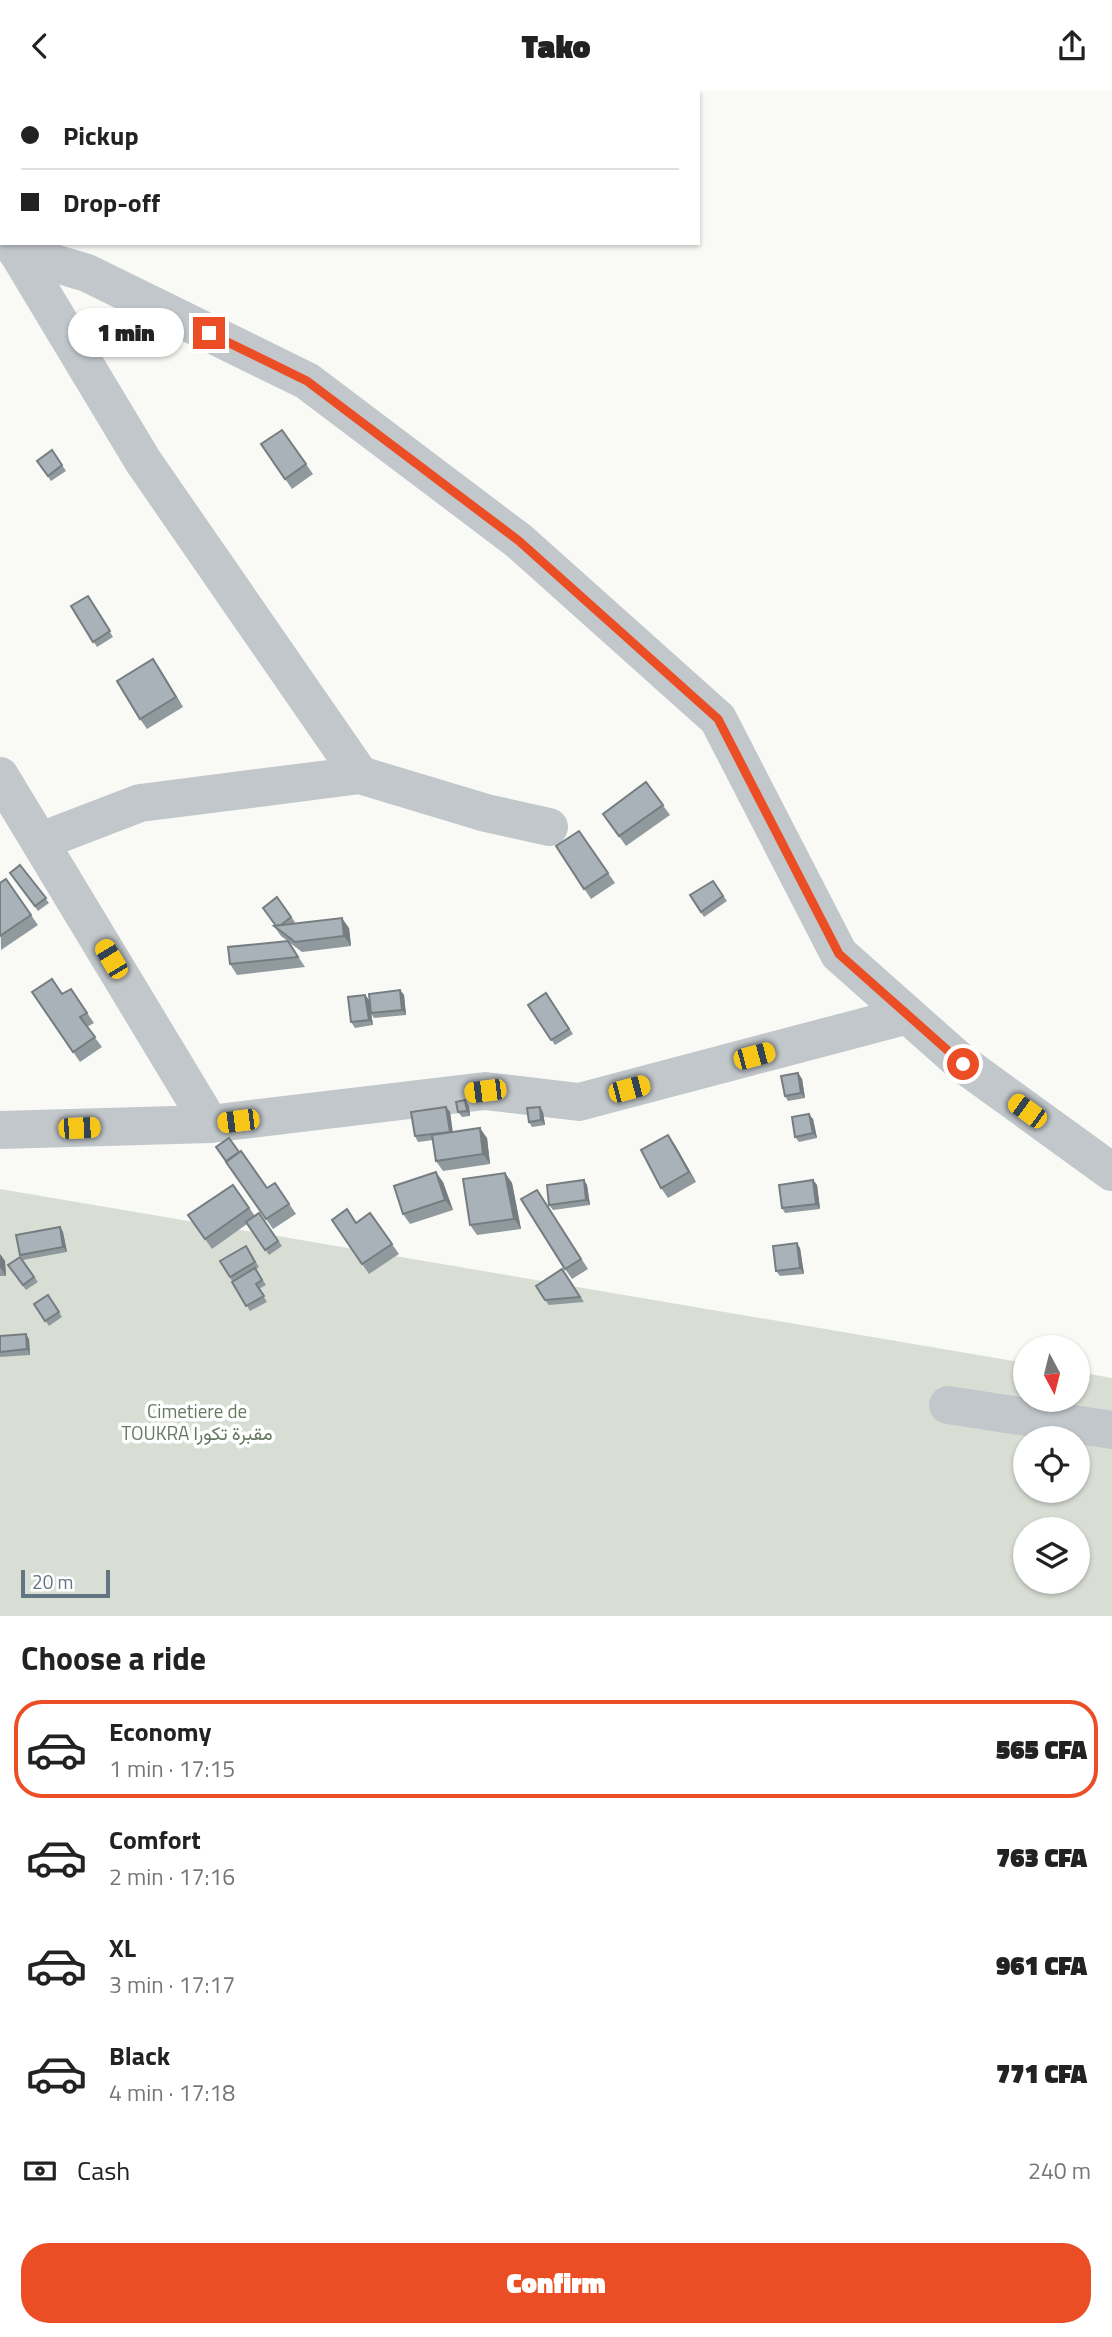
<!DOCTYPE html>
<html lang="en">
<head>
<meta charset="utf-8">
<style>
	body { margin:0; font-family:"Titillium Web",Vazirmatn,sans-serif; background:#f6f6f6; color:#222; height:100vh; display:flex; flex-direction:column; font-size:26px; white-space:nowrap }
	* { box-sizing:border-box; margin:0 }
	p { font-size:23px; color:#767676 }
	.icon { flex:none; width:38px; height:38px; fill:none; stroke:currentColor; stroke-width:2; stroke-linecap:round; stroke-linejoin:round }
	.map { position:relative; height:1525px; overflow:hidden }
	.sheet { display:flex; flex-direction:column; background:#fff; flex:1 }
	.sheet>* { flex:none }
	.guide { position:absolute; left:0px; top:0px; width:700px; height:154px; box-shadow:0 2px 5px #0004; display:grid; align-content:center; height:154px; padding:0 21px; background:#fff }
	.needle { width:46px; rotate:173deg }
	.tools { position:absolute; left:1013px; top:1244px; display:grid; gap:14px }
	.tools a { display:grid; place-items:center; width:77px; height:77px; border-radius:50%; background:#fff; box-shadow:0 2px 5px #0004; font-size:35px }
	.scale { position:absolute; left:21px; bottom:18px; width:89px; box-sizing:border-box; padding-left:7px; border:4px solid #627583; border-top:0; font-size:19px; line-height:24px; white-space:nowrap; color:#627583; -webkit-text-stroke:5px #fff; paint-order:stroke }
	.end { position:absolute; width:32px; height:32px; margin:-16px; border:9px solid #eb4e24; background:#fff; box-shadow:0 0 0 4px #fff }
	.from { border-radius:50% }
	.bubble { position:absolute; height:49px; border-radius:24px; background:#fff; box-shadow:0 2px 5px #0004; font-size:23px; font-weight:800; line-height:49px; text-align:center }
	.car { position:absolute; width:21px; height:42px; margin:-21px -10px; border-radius:9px; box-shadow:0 0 5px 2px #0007; background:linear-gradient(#f5c518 24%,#345 0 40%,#f5c518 0 76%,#345 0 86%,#f5c518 0) }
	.guide b { display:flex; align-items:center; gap:24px; height:66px; font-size:26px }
	.guide b+b { border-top:2px solid #e0e0e0 }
	.guide i { width:18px; height:18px; background:#222 }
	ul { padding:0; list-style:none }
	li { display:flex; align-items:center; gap:21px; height:98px; margin:0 14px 10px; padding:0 7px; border:4px solid transparent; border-radius:28px }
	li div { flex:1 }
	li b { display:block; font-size:26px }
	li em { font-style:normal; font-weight:800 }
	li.on { border-color:#eb4e24 }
	li>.icon { width:63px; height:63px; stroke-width:1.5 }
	h2 { padding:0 21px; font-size:32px; line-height:84px }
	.pay { display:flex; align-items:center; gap:18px; height:77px; padding:0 21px; font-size:26px }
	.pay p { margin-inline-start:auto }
	.button { display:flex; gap:14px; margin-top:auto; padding:14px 21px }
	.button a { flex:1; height:80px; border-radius:28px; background:#eb4e24; color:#fff; font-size:28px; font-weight:800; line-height:80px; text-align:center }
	header { display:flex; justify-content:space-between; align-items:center; height:91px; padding:0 21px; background:#fff; font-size:32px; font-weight:800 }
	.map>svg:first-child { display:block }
	.green { fill:#d9ded5; fill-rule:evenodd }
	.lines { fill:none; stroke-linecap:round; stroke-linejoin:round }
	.minor { stroke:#c2c7cb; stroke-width:38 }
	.wall { fill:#90999e }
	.shaded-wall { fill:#767d81 }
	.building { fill:#a8b2b8; stroke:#767d81; stroke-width:2 }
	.route { stroke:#eb4e24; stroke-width:9 }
	.labels { text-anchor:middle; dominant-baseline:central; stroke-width:7; stroke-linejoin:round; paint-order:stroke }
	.park-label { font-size:19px; fill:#667a62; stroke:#fff }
</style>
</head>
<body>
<header><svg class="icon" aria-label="back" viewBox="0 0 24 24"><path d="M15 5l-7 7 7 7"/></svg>Tako<svg class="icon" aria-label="share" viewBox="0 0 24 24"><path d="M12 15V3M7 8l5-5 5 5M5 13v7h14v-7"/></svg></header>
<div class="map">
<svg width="1112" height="1525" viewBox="0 0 1112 1525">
	<rect width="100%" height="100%" fill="#f9f9f6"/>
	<!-- green -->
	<path class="green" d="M0 1098 1025 1272 1026 1309H1078V1281L1112 1287V1525H0ZM1026 1348H1078V1400H1026ZM1026 1438H1078V1491H1026Z"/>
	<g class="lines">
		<!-- minor -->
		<g class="minor">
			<polyline points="12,152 143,370 360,684"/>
			<polyline points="17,161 87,182 307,290 519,450 718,628 839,863 963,973 1112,1081"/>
			<polyline points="0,685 210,1033 485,1000 579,1011 905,925"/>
			<polyline points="41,750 140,712 360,684 486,722 549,736"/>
			<polyline points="0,1039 210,1033"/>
			<polyline points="948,1314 1112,1339"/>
		</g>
	</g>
	<!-- wall -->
	<g class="wall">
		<polygon points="282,339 313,383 292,398 261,353"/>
		<polygon points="52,359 66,380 51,390 37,370"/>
		<polygon points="88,505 113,546 97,556 71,515"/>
		<polygon points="153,568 183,616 147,638 140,628"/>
		<polygon points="646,691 670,724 626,755 603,723"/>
		<polygon points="579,740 615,792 591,808 556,755"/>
		<polygon points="20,774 49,812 38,820 10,782"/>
		<polygon points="6,788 38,834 1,859 0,792"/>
		<polygon points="713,790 727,810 704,826 690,804"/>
		<polygon points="277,806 295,831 293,833 349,837 351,855 302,861 281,845 274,835 276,835"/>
		<polygon points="288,850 305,876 237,884 230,873"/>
		<polygon points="71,898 94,932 87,936 102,956 80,971 32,901 62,903"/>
		<polygon points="400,899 404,904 406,924 374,927 371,923 373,934 355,937 351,931 365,904 369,909"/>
		<polygon points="546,902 573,943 555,954 528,914"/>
		<polygon points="798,982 802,988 805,1007 788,1010 785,1005"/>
		<polygon points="469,1015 470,1025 462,1026 458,1021"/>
		<polygon points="446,1016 450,1021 453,1041 487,1047 490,1073 443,1080 436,1070 433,1049 418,1051 415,1045"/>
		<polygon points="543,1021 545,1034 532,1036 529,1031"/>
		<polygon points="813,1028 817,1047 799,1051 795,1046"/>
		<polygon points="675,1054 696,1091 668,1107 661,1097"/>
		<polygon points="239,1061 267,1097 275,1092 296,1123 273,1138 226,1071"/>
		<polygon points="505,1082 512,1092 521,1138 477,1144 470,1134"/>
		<polygon points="584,1089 587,1094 590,1114 553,1119 549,1114"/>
		<polygon points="813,1089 817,1094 820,1118 785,1122 782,1117"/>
		<polygon points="443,1091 453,1119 410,1133 403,1123"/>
		<polygon points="233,1094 255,1125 259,1122 282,1155 269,1164 247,1133 212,1158 188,1124"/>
		<polygon points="544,1109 588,1178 572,1188 565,1178"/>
		<polygon points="370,1122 399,1163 369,1183 332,1129 356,1132"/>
		<polygon points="60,1136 63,1141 67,1161 23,1169 20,1164"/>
		<polygon points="246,1155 259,1176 256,1178 266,1194 259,1198 267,1211 250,1220 220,1170"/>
		<polygon points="800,1157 804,1183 780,1185 776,1180"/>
		<polygon points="0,1163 5,1170 6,1185 0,1185"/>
		<polygon points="20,1166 38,1191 26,1199 8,1174"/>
		<polygon points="562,1178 584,1211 549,1214 545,1209"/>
		<polygon points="48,1204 62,1226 49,1235 34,1213"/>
		<polygon points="0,1245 29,1248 30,1264 0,1266"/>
	</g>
	<!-- shaded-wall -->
	<g class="shaded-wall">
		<polygon points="153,568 160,578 183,616 176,606"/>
		<polygon points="342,827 349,837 351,855 344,845"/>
		<polygon points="400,899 404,904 406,924 402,919"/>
		<polygon points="365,904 369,909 373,934 369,929"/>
		<polygon points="798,982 802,988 805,1007 801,1002"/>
		<polygon points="465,1009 469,1015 470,1025 467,1020"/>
		<polygon points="446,1016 450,1021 453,1046 450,1041"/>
		<polygon points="540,1016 543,1021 545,1034 541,1029"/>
		<polygon points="809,1023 813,1028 817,1047 813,1042"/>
		<polygon points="480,1037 487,1047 490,1073 483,1063"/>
		<polygon points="668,1044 675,1054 696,1091 689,1081"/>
		<polygon points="436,1081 443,1091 453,1119 445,1109"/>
		<polygon points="505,1082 512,1092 521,1138 514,1128"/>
		<polygon points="584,1089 587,1094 590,1114 586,1109"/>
		<polygon points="813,1089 817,1094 820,1118 816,1113"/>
		<polygon points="60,1136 63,1141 67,1161 63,1156"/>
		<polygon points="797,1152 800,1157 804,1183 800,1177"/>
		<polygon points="0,1163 5,1170 6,1185 0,1176"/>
		<polygon points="26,1243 29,1248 30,1264 27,1258"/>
	</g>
	<!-- building -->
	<g class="building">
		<polygon points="282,339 306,373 285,388 261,353"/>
		<polygon points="52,359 62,374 48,385 37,370"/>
		<polygon points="88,505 110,540 93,551 71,515"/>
		<polygon points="153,568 176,606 140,628 117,590"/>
		<polygon points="646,691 663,714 619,745 603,723"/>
		<polygon points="579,740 608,782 584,798 556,755"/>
		<polygon points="20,774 46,807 35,815 10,782"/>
		<polygon points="6,788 31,824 0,845 0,792"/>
		<polygon points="713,790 723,805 701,821 690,804"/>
		<polygon points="277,806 291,826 281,834 276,835 263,817"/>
		<polygon points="342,827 344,845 295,851 274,835"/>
		<polygon points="288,850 298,866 230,873 228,856"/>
		<polygon points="52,888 62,903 71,898 87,922 80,926 95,946 73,961 32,901"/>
		<polygon points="400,899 402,919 371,922 369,903"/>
		<polygon points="546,902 569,938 551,949 528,914"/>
		<polygon points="365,904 369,929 351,931 348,906"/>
		<polygon points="798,982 801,1002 785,1005 781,985"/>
		<polygon points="465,1009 467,1020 458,1021 456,1011"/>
		<polygon points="446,1016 450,1041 415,1045 411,1021"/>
		<polygon points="540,1016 541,1029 529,1031 527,1017"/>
		<polygon points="809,1023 813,1042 795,1046 792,1026"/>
		<polygon points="480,1037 483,1063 436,1070 432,1044"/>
		<polygon points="668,1044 689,1081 661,1097 641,1059"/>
		<polygon points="229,1047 239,1061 226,1070 216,1056"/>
		<polygon points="241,1060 267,1097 275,1092 289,1113 266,1128 226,1071"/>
		<polygon points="436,1081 445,1109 403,1123 394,1095"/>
		<polygon points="505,1082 514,1128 470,1134 463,1088"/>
		<polygon points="584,1089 586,1109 549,1114 547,1094"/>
		<polygon points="813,1089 816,1113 782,1117 779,1094"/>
		<polygon points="233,1094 249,1117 205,1148 188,1124"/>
		<polygon points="537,1099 581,1168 565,1178 521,1108"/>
		<polygon points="347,1118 356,1132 370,1122 392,1153 362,1173 332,1129"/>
		<polygon points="259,1122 278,1150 265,1159 246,1131"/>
		<polygon points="60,1136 63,1156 20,1164 16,1144"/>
		<polygon points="797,1152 800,1177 776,1180 773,1155"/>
		<polygon points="246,1155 255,1171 230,1186 220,1170"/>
		<polygon points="20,1166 34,1186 23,1194 8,1174"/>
		<polygon points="255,1177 262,1189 256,1193 264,1205 246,1215 232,1191"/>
		<polygon points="562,1178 580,1206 545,1209 536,1195"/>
		<polygon points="48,1204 59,1221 45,1230 34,1213"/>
		<polygon points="26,1243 27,1258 0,1261 0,1245"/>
	</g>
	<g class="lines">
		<!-- route -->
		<polyline class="route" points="209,242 307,290 519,450 718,628 839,863 963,973"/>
	</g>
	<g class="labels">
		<!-- park labels -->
		<g class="park-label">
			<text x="197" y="1319">Cimetiere de<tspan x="197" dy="22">TOUKRA مقبرة تكورا</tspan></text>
		</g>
	</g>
</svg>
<div class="tools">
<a><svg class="needle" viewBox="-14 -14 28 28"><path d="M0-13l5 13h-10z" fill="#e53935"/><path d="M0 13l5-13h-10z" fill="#767676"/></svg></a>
<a><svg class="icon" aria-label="locate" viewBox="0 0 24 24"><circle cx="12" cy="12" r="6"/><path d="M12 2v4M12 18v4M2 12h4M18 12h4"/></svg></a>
<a><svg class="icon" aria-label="layers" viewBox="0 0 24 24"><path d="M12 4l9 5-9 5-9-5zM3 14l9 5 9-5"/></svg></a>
</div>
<div class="scale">20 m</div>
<i class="end from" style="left:963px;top:973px"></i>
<i class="end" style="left:209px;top:242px"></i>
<div class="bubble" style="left:68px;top:217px;width:116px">1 min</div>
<i class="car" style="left:111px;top:868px;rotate:329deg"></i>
<i class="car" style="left:754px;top:965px;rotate:75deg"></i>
<i class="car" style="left:629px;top:998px;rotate:75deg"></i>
<i class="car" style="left:485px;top:1000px;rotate:263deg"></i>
<i class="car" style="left:1027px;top:1020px;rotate:306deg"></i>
<i class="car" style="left:238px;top:1030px;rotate:263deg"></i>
<i class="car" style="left:79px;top:1037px;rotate:88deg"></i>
<div class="guide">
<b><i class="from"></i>Pickup</b>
<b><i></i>Drop-off</b>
</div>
</div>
<section class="sheet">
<h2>Choose a ride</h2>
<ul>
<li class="on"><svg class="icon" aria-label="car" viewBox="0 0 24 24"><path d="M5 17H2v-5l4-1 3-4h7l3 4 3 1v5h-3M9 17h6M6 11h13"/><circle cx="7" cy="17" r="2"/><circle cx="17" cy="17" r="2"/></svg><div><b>Economy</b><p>1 min · 17:15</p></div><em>565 CFA</em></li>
<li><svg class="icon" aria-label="car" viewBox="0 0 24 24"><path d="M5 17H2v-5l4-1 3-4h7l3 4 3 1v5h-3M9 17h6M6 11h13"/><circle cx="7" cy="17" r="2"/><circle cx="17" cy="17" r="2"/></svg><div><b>Comfort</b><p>2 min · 17:16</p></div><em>763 CFA</em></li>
<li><svg class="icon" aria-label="car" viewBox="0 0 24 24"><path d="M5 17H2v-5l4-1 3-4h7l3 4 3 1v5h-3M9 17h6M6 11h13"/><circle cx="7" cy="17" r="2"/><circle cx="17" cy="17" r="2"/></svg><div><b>XL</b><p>3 min · 17:17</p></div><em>961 CFA</em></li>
<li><svg class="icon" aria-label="car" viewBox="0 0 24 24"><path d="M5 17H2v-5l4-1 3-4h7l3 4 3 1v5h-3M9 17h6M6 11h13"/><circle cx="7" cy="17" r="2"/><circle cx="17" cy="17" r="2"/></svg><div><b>Black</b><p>4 min · 17:18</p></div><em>771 CFA</em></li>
</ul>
<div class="pay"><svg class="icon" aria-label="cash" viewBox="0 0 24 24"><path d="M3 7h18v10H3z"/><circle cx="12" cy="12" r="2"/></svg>Cash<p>240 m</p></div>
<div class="button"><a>Confirm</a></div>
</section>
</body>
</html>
